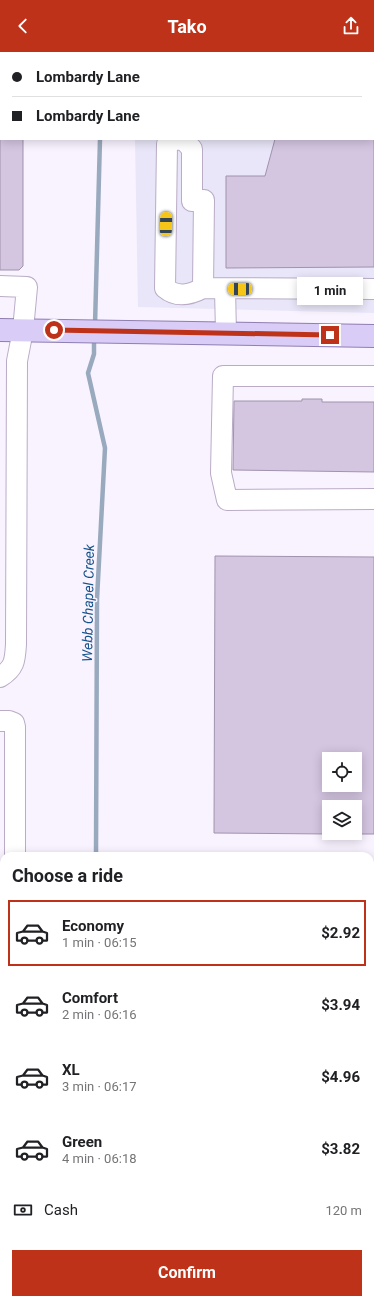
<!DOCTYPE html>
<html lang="en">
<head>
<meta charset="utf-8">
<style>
	body { margin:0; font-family:Roboto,sans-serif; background:#f6f6f6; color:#202124; height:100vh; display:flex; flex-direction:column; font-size:15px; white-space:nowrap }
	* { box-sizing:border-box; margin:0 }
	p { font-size:13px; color:#757577 }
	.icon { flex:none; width:22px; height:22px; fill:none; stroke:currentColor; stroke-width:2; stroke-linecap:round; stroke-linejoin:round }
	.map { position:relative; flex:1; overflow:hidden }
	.details { position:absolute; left:0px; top:800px; width:374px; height:452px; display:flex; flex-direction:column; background:#fff; border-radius:12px 12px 0 0; box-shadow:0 2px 10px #0003 }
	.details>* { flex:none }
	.banner { position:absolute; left:0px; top:0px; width:374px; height:88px; box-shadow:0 2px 10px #0003; display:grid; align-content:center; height:88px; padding:0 12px; background:#fff }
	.buttons { position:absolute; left:322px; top:700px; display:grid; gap:8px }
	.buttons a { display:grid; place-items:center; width:40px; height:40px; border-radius:0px; background:#fff; box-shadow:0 2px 10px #0003; font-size:20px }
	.end { position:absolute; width:18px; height:18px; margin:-9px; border:5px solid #bd3218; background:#fff; box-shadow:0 0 0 2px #fff }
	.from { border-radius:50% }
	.bubble { position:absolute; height:28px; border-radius:0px; background:#fff; box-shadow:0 2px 10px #0003; font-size:13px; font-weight:700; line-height:28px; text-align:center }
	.car { position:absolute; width:12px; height:24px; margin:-12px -6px; border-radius:5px; box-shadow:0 0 3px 1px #0007; background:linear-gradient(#f5c518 24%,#345 0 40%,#f5c518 0 76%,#345 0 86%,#f5c518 0) }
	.banner b { display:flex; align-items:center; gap:14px; height:38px; font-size:15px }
	.banner b+b { border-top:1px solid #e0e0e0 }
	.banner i { width:10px; height:10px; background:#202124 }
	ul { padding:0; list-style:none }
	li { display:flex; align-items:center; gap:12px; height:66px; margin:0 8px 6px; padding:0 4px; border:2px solid transparent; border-radius:0px }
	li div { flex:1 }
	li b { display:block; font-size:15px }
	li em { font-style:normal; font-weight:700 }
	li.current { border-color:#bd3218 }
	li>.icon { width:36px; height:36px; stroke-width:1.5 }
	h2 { padding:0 12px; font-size:18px; line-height:48px }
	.pay { display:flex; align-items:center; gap:10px; height:44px; padding:0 12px; font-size:15px }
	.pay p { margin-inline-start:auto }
	.action { display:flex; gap:8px; margin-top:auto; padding:8px 12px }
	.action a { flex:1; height:46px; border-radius:0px; background:#bd3218; color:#fff; font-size:16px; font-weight:700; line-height:46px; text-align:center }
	header { display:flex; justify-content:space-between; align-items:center; height:52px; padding:0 12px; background:#bd3218; color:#fff; font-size:18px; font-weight:700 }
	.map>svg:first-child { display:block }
	.industrial { fill:#e8e6f8 }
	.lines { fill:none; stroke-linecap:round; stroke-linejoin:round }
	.stream { stroke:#9aaabe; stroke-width:4.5 }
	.building { fill:#d4c5e1; stroke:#a093ad; fill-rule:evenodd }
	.minor-casing { stroke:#baacc6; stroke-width:22 }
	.major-casing { stroke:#8e7eb1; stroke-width:24 }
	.minor { stroke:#fff; stroke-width:20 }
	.major { stroke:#d9ccf7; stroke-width:22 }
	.route { stroke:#bd3218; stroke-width:5 }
	.labels { text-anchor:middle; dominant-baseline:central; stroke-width:3; stroke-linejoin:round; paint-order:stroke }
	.water-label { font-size:14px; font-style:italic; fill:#16538b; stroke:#f9f3ff }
</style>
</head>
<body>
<header><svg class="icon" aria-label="back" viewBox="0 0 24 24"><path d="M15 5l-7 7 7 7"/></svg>Tako<svg class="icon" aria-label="share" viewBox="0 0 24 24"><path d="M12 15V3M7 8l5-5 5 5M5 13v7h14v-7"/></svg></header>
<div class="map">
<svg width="374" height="1252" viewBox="0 0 374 1252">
	<rect width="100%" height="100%" fill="#f9f3ff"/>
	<!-- industrial -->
	<polygon class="industrial" points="134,0 374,0 374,261 138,255 135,87 373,87 373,1"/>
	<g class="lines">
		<!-- stream -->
		<g class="stream">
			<polyline points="104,1 104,0"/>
			<polyline points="373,26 374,26"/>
			<polyline points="95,273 100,87"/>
			<polyline points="94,285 94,302 88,321 105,396 97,547 96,804"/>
			<polyline points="95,1252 95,1248"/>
		</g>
	</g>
	<!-- building -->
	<g class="building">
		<polygon points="0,87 23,87 23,214 19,218 0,218"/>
		<polygon points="275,87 374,87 374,215 226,216 226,124 265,124"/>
		<polygon points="302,347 322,347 322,350 374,350 374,420 233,418 234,349 302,349"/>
		<path d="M215 504 374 505V782H355V755H329V782L214 781ZM329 707H355V733H329Z"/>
	</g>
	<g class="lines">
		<defs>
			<g id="minor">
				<polyline points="373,63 374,63"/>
				<path d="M0 234 27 235 23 278 17 309 16 592C15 608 15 616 0 625"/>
				<path d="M203 236 204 148 192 149V97L184 88 171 87 167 92 165 236C177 246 190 243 203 236L374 237"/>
				<polyline points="225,237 226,281"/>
				<polyline points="374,324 223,324 221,421 227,448 374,447"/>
				<polyline points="0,669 9,669 14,671 15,675 15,804"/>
				<polyline points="370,834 374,834"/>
				<polyline points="0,880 4,880"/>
				<polyline points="370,941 374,941"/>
				<polyline points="3,943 4,939"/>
				<polyline points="0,1058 4,1058"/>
				<polyline points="370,1133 374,1133"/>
				<polyline points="16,1252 17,1248"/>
				<polyline points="231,1252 231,1248"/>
			</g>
			<polyline id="major" points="0,278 374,284"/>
		</defs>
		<!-- minor casing -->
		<use href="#minor" class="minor-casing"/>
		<!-- major casing -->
		<use href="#major" class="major-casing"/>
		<!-- minor -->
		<use href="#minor" class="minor"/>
		<!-- major -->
		<use href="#major" class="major"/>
	</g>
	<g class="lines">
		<!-- route -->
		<polyline class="route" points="54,278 330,283"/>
	</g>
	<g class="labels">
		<!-- water labels -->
		<g class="water-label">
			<text transform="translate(88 551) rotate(-89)">Webb Chapel Creek</text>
		</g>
	</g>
</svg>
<div class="buttons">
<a><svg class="icon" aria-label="locate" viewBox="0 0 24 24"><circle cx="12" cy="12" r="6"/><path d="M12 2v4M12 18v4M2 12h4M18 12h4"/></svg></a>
<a><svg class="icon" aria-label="layers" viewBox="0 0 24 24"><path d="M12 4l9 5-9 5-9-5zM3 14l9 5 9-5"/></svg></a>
</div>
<i class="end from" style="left:54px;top:278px"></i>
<i class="end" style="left:330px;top:283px"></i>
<div class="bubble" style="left:297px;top:225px;width:66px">1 min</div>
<i class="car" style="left:166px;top:172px;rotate:1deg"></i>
<i class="car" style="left:240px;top:237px;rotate:270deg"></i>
<div class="banner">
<b><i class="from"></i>Lombardy Lane</b>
<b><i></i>Lombardy Lane</b>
</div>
<section class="details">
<h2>Choose a ride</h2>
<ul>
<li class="current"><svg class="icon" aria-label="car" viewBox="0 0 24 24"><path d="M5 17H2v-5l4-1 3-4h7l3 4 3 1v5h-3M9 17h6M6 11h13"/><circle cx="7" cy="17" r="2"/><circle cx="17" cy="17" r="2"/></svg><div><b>Economy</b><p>1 min · 06:15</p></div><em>$2.92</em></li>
<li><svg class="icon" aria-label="car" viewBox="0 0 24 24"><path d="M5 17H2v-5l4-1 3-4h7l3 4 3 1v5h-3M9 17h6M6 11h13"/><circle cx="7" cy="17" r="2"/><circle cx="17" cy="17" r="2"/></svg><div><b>Comfort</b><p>2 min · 06:16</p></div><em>$3.94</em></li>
<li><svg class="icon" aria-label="car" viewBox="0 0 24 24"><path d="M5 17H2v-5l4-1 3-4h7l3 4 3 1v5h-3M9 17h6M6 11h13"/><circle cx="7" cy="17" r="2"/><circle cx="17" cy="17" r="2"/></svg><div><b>XL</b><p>3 min · 06:17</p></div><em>$4.96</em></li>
<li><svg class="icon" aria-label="car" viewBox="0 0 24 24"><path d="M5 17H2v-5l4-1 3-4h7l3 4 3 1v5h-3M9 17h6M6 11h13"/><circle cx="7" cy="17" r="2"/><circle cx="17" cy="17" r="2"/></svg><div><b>Green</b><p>4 min · 06:18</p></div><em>$3.82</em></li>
</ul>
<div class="pay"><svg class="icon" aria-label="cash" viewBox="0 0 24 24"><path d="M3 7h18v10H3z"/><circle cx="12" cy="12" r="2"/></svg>Cash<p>120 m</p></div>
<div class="action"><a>Confirm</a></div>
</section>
</div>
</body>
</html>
